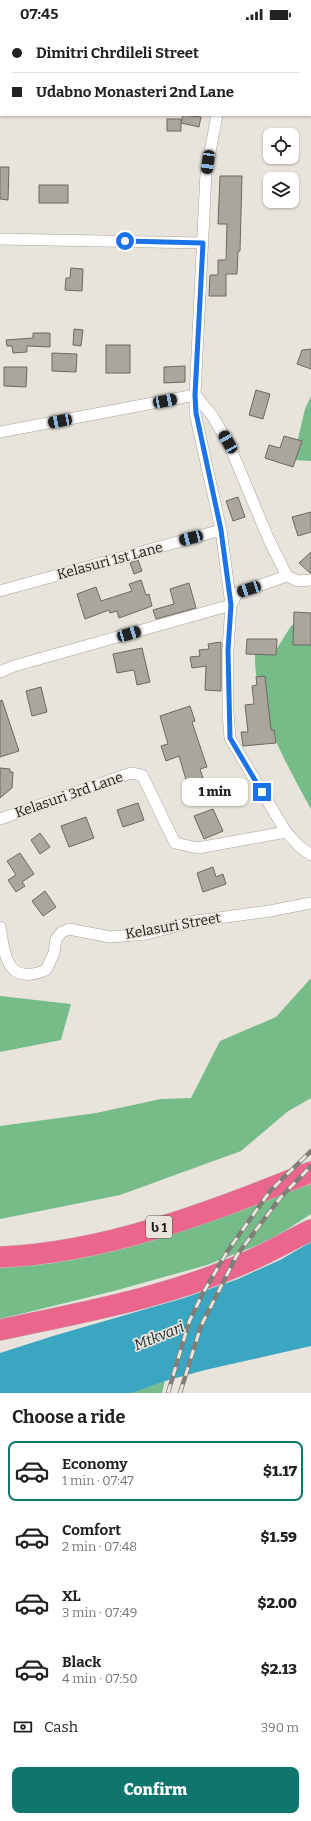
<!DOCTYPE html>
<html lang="en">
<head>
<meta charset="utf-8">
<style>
	body { margin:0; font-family:Bitter,"Noto Sans Georgian",serif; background:#f2f2f2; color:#222; height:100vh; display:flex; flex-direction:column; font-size:15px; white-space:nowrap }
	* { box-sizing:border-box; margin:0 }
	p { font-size:13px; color:#767676 }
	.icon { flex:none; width:22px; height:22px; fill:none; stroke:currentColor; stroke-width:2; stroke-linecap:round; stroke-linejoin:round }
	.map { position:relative; height:1365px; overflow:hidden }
	.panel { display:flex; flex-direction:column; background:#fff; flex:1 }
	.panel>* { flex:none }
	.banner { position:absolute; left:0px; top:0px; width:311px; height:88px; box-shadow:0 1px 3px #0004; display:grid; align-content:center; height:88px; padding:0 12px; background:#fff }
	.buttons { position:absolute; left:263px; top:100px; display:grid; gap:8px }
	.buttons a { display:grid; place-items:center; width:36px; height:36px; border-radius:8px; background:#fff; box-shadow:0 1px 3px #0004; font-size:20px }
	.end { position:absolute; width:18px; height:18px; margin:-9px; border:5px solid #1a73e8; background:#fff; box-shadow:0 0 0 2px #fff }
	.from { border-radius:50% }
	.bubble { position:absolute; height:28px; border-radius:8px; background:#fff; box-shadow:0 1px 3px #0004; font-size:13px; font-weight:800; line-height:28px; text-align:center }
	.car { position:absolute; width:12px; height:24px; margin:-12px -6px; border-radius:5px; box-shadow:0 0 3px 1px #0007; background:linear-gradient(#222 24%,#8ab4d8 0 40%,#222 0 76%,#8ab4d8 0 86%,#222 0) }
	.banner b { display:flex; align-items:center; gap:14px; height:38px; font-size:15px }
	.banner b+b { border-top:1px solid #e0e0e0 }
	.banner i { width:10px; height:10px; background:#222 }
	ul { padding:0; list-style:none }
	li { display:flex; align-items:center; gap:12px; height:60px; margin:0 8px 6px; padding:0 4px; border:2px solid transparent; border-radius:8px }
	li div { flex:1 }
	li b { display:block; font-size:15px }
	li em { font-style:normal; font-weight:800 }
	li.on { border-color:#0f766e }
	li>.icon { width:36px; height:36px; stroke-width:1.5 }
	h2 { padding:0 12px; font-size:18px; line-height:48px }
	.pay { display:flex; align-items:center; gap:10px; height:44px; padding:0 12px; font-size:15px }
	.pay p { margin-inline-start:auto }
	.action { display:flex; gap:8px; margin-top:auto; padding:8px 12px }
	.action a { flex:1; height:46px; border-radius:8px; background:#0f766e; color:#fff; font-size:16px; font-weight:800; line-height:46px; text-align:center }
	.status { display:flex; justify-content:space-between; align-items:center; height:28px; padding:0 20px; background:#fff; direction:ltr }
	.status svg { height:11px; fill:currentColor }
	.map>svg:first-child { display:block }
	.forest { fill:#76bc89 }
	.water { fill:#3aa6c2 }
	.building { fill:#aaa69d; stroke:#6d6961 }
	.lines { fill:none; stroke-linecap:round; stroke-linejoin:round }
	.street-casing { stroke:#a6a299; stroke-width:12 }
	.highway-casing { stroke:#c4c4c3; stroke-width:22 }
	.street { stroke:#fff; stroke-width:11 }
	.highway { stroke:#ea668d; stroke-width:21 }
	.rail-casing { stroke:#807e78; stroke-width:4.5 }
	.rail { stroke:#e8e4db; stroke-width:3; stroke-dasharray:9; stroke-linecap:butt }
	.route { stroke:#1a73e8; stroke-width:5 }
	.labels { text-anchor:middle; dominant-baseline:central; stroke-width:3.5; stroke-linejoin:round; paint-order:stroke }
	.shield { fill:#e8e4db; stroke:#595752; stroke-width:1 }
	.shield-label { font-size:13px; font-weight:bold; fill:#1c1b18 }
	.street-label { font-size:14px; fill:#1c1b18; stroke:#e8e4db }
	.water-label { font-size:15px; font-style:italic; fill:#1a2d32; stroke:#e8e4db }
</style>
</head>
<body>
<div class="status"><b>07:45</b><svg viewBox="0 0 49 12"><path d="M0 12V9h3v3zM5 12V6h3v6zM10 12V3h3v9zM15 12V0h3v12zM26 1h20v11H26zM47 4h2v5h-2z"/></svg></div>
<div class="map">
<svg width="311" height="1365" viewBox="0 0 311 1365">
	<rect width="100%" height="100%" fill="#e8e4db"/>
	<!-- forest -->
	<g class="forest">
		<polygon points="311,368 311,433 293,432 305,381"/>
		<path d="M311 584V781C286 736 253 677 255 624L274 625 291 598Z"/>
		<polygon points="311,950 311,1070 287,1084 241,1123 120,1167 0,1191 0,1098 96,1085 161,1071 191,1070 220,1013 276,989"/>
		<polygon points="0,968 71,976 61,1012 0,1024"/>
		<polygon points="311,1156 311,1186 271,1212 207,1237 114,1263 0,1291 0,1240 72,1232 169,1207"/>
		<polygon points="165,1353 162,1365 132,1365 134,1364"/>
	</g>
	<!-- water -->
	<polygon class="water" points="311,1214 311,1318 205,1342 165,1353 132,1365 0,1365 0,1325 53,1308 184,1270 238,1251 280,1232"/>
	<!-- building -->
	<g class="building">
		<polygon points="183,87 201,89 199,99 181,95"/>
		<rect x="167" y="91" width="14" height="12"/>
		<polygon points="0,139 9,139 8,172 0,171"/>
		<polygon points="220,148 242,148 240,223 238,223 237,246 226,246 226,268 209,268 210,247 218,247 218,232 226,232 227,196 218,196"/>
		<rect x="39" y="157" width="29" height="18"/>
		<polygon points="71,240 83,241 82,263 65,262 66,250 70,250"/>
		<polygon points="74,301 83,302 81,318 73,317"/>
		<polygon points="33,305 50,305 50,319 27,318 27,324 13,325 12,318 7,318 6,312 33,310"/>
		<rect x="106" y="317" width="24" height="28"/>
		<polygon points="311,321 311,341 297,336 302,322"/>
		<polygon points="52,325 77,326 76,344 52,343"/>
		<polygon points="185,338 185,354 164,355 164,339"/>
		<polygon points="4,339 27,339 26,359 4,358"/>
		<polygon points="256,362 270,366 263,391 249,387"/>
		<polygon points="284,408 302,413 293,439 265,430 269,417 280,420"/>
		<polygon points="238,469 245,489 233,493 226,473"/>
		<polygon points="311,484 311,504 298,508 292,489"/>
		<polygon points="311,524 311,545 310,545 299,535"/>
		<polygon points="138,532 142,543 134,546 130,535"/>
		<polygon points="141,552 146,567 149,566 152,578 119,590 117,583 110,585 109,582 85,591 77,566 96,559 101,573 132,563 129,556"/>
		<polygon points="189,555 196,580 156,591 153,582 174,576 170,561"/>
		<polygon points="294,584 311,585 311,617 293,617"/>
		<polygon points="247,611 277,611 276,627 246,626"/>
		<polygon points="221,614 221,663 205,662 206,638 192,640 190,629 200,628 199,622 209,621 208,616"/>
		<polygon points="142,620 150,654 137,657 134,642 117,645 113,626"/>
		<polygon points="265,648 271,702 274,702 276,715 243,718 241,704 248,704 245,677 254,676 252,658 257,657 256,649"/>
		<polygon points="41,659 47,684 32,688 26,663"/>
		<polygon points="2,672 19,723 0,729 0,673"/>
		<polygon points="190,678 195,693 192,694 207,739 200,741 203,750 187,755 179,728 166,733 161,718 168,716 160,688"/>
		<polygon points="0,740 10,741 10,744 13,744 12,760 0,770"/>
		<polygon points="138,775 144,792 123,799 117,782"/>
		<polygon points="213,781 223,803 204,811 194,788"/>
		<polygon points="86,789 94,810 69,819 61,798"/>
		<polygon points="40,805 50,819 40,826 31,812"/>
		<polygon points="20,825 34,846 22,854 25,858 16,864 8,852 16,847 7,833"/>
		<polygon points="213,839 216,849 223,846 226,856 203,864 197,845"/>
		<polygon points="45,863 56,879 43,888 32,873"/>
	</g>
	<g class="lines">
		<defs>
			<g id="street">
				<polyline points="76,1 76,0"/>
				<polyline points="226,1 226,0"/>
				<polyline points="217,87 206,145 195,367 195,385 221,502 231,577 228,621 228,685 230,710 286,804 299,818 311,827"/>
				<polyline points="0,211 203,215"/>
				<polyline points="0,404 195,367 211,386 228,414 269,512 287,548 298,553 311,552"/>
				<polyline points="0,563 221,502"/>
				<polyline points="0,644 14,638 231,577 237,565 287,548"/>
				<polyline points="0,791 131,745 142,747 175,815 198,820 286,804"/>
				<path d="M0 899C5 928 7 958 46 942L54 925 56 911 62 904 69 901 110 909 146 906 196 893 270 883 311 875"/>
			</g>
			<g id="highway">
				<path d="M0 1229C107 1225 212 1183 311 1144"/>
				<path d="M0 1302C83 1284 170 1269 249 1233 270 1224 290 1212 311 1202"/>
			</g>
		</defs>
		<!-- street casing -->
		<use href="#street" class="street-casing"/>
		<!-- highway casing -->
		<use href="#highway" class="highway-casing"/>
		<!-- street -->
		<use href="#street" class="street"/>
		<!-- highway -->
		<use href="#highway" class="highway"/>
		<defs>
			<g id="rail">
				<polyline points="168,1365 189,1294 203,1265 227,1224 270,1163 311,1123"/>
				<polyline points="180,1365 201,1298 237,1227 281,1169 311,1138"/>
			</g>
		</defs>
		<!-- rail casing -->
		<use href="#rail" class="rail-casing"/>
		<!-- rail -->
		<use href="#rail" class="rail"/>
	</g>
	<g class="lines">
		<!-- route -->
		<polyline class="route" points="125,213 203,215 195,367 196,385 221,502 231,577 228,622 230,710 262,764"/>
	</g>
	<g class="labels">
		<!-- shield labels -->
		<rect class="shield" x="146" y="1188" width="26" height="22" rx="3"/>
		<g class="shield-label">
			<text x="159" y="1199">ს 1</text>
		</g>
		<!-- street labels -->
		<g class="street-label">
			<text transform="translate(110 533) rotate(-15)">Kelasuri 1st Lane</text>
			<text transform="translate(69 767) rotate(-19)">Kelasuri 3rd Lane</text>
			<text transform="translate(173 898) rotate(-10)">Kelasuri Street</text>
		</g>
		<!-- water labels -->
		<g class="water-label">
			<text transform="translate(159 1308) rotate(-22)">Mtkvari</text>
		</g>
	</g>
</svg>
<div class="buttons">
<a><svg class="icon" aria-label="locate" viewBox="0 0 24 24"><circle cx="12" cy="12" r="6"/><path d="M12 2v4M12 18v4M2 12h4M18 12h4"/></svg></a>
<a><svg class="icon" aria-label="layers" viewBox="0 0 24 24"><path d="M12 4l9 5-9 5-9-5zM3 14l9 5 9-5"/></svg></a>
</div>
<i class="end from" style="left:125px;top:213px"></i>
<i class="end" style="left:262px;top:764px"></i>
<div class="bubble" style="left:182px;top:750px;width:66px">1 min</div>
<i class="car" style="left:208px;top:134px;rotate:188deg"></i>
<i class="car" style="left:165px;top:373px;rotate:79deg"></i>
<i class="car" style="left:60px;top:393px;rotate:259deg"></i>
<i class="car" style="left:228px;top:414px;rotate:330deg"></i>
<i class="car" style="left:191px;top:510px;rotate:255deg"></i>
<i class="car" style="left:249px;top:561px;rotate:252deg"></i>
<i class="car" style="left:129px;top:606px;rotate:74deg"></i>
<div class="banner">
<b><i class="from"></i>Dimitri Chrdileli Street</b>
<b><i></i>Udabno Monasteri 2nd Lane</b>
</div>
</div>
<section class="panel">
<h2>Choose a ride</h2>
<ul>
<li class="on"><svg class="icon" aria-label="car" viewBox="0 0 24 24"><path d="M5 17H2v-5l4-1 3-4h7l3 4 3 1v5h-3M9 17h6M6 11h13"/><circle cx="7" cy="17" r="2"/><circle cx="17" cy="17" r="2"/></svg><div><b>Economy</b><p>1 min · 07:47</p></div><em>$1.17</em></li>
<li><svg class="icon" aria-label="car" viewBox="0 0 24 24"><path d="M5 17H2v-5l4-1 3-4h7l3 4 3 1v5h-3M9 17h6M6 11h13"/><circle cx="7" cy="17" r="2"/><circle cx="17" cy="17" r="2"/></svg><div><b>Comfort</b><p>2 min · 07:48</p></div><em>$1.59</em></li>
<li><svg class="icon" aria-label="car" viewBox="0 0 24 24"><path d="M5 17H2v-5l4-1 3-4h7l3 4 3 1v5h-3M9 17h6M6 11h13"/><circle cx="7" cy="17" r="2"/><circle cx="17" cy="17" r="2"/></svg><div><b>XL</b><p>3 min · 07:49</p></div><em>$2.00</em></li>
<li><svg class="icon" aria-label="car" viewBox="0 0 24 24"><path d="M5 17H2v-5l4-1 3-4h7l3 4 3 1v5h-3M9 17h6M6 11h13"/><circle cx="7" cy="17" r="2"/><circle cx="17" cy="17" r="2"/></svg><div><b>Black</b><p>4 min · 07:50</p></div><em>$2.13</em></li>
</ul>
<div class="pay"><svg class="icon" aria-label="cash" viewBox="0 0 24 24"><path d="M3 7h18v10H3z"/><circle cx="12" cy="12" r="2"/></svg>Cash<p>390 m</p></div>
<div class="action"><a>Confirm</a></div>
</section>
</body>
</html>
